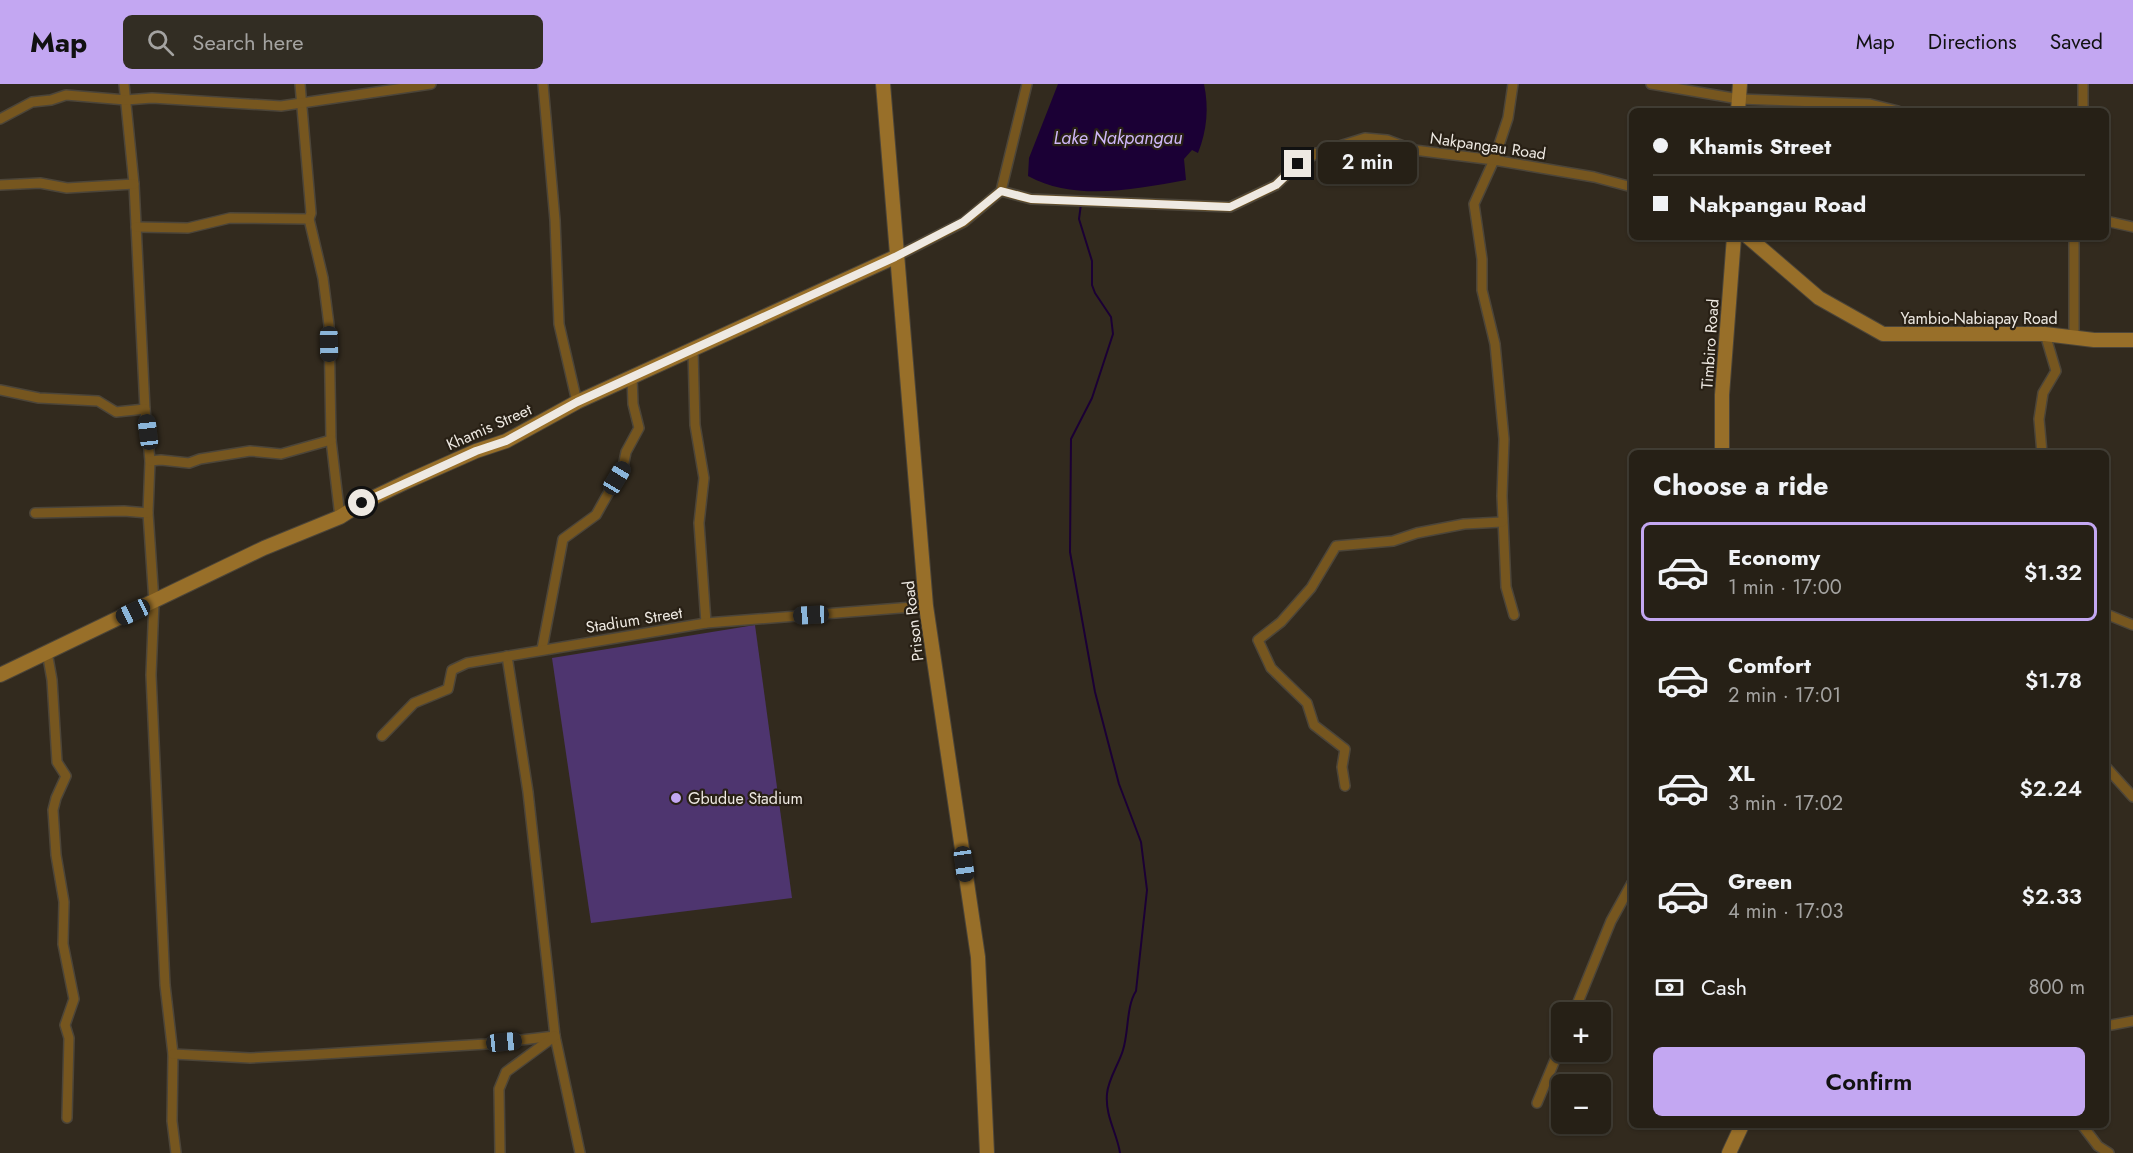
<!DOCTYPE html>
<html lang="en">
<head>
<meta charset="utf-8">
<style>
	body { margin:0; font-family:Jost,sans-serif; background:#322d23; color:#f1f3f6; height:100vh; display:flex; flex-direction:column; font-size:22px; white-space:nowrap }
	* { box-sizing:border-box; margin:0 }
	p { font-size:20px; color:#a4a3a1 }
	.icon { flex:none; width:33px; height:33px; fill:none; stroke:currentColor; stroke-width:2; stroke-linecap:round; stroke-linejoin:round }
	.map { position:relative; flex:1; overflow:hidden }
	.panel { position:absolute; left:1629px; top:366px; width:480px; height:678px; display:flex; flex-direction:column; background:#262016; border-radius:9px; box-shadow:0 2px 4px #0004,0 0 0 2px #423e35 }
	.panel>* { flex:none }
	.guide { position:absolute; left:1629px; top:24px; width:480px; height:132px; border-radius:9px; box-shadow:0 2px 4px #0004,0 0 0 2px #423e35; display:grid; align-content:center; height:132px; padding:0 24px; background:#262016 }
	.tools { position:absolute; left:1551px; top:918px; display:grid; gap:12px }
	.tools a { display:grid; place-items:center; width:60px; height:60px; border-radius:9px; background:#262016; box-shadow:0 2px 4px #0004,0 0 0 2px #423e35; font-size:30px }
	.end { position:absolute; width:27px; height:27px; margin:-14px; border:8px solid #eee9e2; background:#111; box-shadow:0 0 0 3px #111 }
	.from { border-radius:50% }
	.bubble { position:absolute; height:42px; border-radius:9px; background:#262016; box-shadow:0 2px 4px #0004,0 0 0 2px #423e35; font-size:20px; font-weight:600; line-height:42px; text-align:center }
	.car { position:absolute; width:18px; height:36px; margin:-18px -9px; border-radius:8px; box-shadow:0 0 4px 2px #0007; background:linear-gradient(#222 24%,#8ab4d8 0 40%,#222 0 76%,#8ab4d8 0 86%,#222 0) }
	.guide b { display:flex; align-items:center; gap:21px; height:57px; font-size:22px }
	.guide b+b { border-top:2px solid #423e35 }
	.guide i { width:15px; height:15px; background:#f1f3f6 }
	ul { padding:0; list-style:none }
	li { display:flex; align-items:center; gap:18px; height:99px; margin:0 12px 9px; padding:0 12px; border:3px solid transparent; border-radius:9px }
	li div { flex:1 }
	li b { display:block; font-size:22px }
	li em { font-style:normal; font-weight:600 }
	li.on { border-color:#c3a7f2 }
	li>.icon { width:54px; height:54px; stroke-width:1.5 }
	h2 { padding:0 24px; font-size:27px; line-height:72px }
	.pay { display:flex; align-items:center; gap:15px; height:66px; padding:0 24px; font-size:22px }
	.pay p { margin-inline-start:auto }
	.cta { display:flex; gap:12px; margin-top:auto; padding:12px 24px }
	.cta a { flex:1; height:69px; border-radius:9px; background:#c3a7f2; color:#111; font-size:24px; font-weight:600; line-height:69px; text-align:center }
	header { display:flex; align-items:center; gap:36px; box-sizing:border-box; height:84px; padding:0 30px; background:#c3a7f2; color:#111 }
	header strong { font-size:28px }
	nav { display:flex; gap:33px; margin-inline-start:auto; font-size:21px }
	.search { width:420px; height:54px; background:#322d23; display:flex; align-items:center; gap:15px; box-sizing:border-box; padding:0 21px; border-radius:9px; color:#a4a3a1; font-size:22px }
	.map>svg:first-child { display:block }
	.green { fill:#4e356f }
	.water { fill:#1b0035 }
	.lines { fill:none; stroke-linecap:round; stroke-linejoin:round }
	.stream { stroke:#1b0035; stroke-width:2 }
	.street-casing { stroke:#4c4539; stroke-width:12 }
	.secondary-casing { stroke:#4c4539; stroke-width:16 }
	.street { stroke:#76561f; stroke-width:9 }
	.secondary { stroke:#986f29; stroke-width:14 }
	.route { stroke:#eee9e2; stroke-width:8 }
	.poi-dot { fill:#c3a7f2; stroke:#282015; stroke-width:2 }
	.labels { text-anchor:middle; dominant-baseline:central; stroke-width:4.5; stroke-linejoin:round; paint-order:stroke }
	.street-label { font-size:16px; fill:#eee9e2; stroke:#282015 }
	.poi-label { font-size:16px; fill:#eee9e2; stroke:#282015; text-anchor:start }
	.water-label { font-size:18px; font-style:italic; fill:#cfb7f8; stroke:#282015 }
</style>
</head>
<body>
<header>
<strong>Map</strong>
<div class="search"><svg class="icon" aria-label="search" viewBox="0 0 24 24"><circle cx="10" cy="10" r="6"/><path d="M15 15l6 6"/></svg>Search here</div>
<nav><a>Map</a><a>Directions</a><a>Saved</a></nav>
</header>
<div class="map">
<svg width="2133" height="1069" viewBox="0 0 2133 1069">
	<rect width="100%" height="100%" fill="#322a1e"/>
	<!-- green -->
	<polygon class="green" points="755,541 792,814 591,839 552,574"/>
	<!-- water -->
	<path class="water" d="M1058 0H1204C1209 24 1207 46 1198 69L1192 66 1184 75 1186 96C1135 105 1076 118 1028 92L1029 74Z"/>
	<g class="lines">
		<!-- stream -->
		<path class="stream" d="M1081 120 1079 135 1092 177V201L1095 209 1111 233 1113 250 1092 314 1071 355 1070 468 1095 608 1119 700 1141 758 1147 806 1136 907C1126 923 1129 947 1123 966 1119 980 1108 995 1107 1010 1105 1032 1117 1049 1120 1069"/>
		<defs>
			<g id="street">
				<polyline points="124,0 134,100 145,325 150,377 148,429 154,518 151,591 165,901 173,970 172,1037 176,1069"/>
				<polyline points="300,0 311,129 309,135 323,194 329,241 331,356 340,433"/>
				<polyline points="543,0 555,136 559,240 577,318"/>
				<polyline points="1513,0 1508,34 1494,76 1474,120 1482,175 1482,206 1495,260 1504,355 1502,412 1506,503 1514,531"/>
				<polyline points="1651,0 1739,15 1870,20 1898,27"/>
				<polyline points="2083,27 2083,0"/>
				<polyline points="0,35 32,18 51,16 66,11 126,16 152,14 281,22 431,0"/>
				<polyline points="0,101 40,99 67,104 134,100"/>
				<polyline points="1001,107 1031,115 1230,123 1276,101 1298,80 1317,69 1365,54 1387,56 1414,66 1494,76 1594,93 1632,103"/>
				<polyline points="2106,137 2133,143"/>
				<polyline points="136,143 188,144 230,134 309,135"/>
				<polyline points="895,173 964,138 1001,107 1027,0"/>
				<polyline points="2074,251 2074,153"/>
				<polyline points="693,266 695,341 704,394 699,439 706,539"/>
				<polyline points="0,306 39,314 98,317 116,328 145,325"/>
				<polyline points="2042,369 2039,335 2043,309 2056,287 2045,250"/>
				<polyline points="150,377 161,376 189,379 200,375 250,367 281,370 331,356"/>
				<polyline points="35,429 124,427 148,429"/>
				<polyline points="2106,530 2133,541"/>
				<polyline points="542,565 563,455 596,431 623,383 626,368 639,344 633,320 632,293"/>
				<polyline points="47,568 52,596 57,678 66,692 56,714 53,726 56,771 64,818 63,860 74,915 65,941 69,954 67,1034"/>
				<polyline points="507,572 528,708 555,952 580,1069"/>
				<polyline points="382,652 414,619 448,605 452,586 467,579 706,539 926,522"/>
				<polyline points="2106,683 2133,713"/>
				<polyline points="1345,702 1342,683 1345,665 1314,641 1307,619 1271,584 1258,556 1281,538 1311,504 1336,462 1393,457 1417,449 1464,440 1502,438"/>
				<polyline points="1574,928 1611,837 1632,799"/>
				<polyline points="2106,942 2133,937"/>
				<polyline points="173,970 250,974 307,971 486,960 555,952"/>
				<polyline points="1537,1019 1562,959"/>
				<polyline points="2082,1041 2098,1062 2109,1069"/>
				<polyline points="500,1069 499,1005 506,988 555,952"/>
			</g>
			<g id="secondary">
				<polyline points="883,0 926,522 978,873 987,1069"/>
				<polyline points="1738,27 1740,0"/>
				<polyline points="1748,153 1819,214 1883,250 2045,250 2094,256 2133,256"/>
				<polyline points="1722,369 1722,311 1734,153"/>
				<polyline points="0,591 264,464 340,433 362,419 406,398 476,367 506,357 577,318 895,173"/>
				<polyline points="1729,1069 1742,1041"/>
			</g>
		</defs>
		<!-- street casing -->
		<use href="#street" class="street-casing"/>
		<!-- secondary casing -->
		<use href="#secondary" class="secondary-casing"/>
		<!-- street -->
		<use href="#street" class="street"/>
		<!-- secondary -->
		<use href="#secondary" class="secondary"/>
	</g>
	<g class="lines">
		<!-- route -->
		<polyline class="route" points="362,419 476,367 506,357 577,318 895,173 963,138 1001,107 1031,115 1230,123 1276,101 1298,80"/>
	</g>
	<!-- markers -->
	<circle class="poi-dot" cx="676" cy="714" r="6"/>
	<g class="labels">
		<!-- street labels -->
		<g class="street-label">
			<text transform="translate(1488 62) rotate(8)">Nakpangau Road</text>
			<text x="1979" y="234">Yambio-Nabiapay Road</text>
			<text transform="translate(1710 260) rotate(-86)">Timbiro Road</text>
			<text transform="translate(489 343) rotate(-24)">Khamis Street</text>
			<text transform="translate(634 536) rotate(-9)">Stadium Street</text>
			<text transform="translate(913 537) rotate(-97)">Prison Road</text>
		</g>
		<!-- poi labels -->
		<g class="poi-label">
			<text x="688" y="714">Gbudue Stadium</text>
		</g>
		<!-- water labels -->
		<g class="water-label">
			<text x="1118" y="54">Lake Nakpangau</text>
		</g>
	</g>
</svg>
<div class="tools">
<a>+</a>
<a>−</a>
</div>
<i class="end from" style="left:362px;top:419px"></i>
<i class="end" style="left:1298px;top:80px"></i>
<div class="bubble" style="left:1318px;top:58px;width:99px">2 min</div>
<i class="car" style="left:329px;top:260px;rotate:179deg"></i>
<i class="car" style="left:148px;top:348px;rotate:353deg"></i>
<i class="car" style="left:617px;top:394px;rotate:31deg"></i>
<i class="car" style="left:133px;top:528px;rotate:245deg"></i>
<i class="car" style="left:811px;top:531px;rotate:267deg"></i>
<i class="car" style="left:964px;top:780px;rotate:172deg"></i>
<i class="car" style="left:504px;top:958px;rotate:84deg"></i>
<div class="guide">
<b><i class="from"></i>Khamis Street</b>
<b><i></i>Nakpangau Road</b>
</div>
<section class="panel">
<h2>Choose a ride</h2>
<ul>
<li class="on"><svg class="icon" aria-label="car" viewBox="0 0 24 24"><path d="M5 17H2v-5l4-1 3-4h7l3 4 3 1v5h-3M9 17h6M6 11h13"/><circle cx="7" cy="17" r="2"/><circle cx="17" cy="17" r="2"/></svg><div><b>Economy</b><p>1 min · 17:00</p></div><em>$1.32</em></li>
<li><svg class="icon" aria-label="car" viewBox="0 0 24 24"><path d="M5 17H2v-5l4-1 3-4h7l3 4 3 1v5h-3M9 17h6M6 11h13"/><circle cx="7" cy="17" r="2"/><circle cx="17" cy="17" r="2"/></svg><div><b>Comfort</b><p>2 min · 17:01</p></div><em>$1.78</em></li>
<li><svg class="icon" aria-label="car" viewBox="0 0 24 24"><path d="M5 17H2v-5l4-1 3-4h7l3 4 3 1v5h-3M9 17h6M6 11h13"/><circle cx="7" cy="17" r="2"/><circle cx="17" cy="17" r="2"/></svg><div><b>XL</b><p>3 min · 17:02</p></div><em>$2.24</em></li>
<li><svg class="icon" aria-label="car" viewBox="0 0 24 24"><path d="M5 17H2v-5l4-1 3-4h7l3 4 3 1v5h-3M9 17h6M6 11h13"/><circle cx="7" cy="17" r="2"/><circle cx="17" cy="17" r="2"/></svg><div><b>Green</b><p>4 min · 17:03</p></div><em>$2.33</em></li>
</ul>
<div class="pay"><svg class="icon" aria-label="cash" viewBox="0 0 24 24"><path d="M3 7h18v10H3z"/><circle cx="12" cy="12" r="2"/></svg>Cash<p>800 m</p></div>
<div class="cta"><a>Confirm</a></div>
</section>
</div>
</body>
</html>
